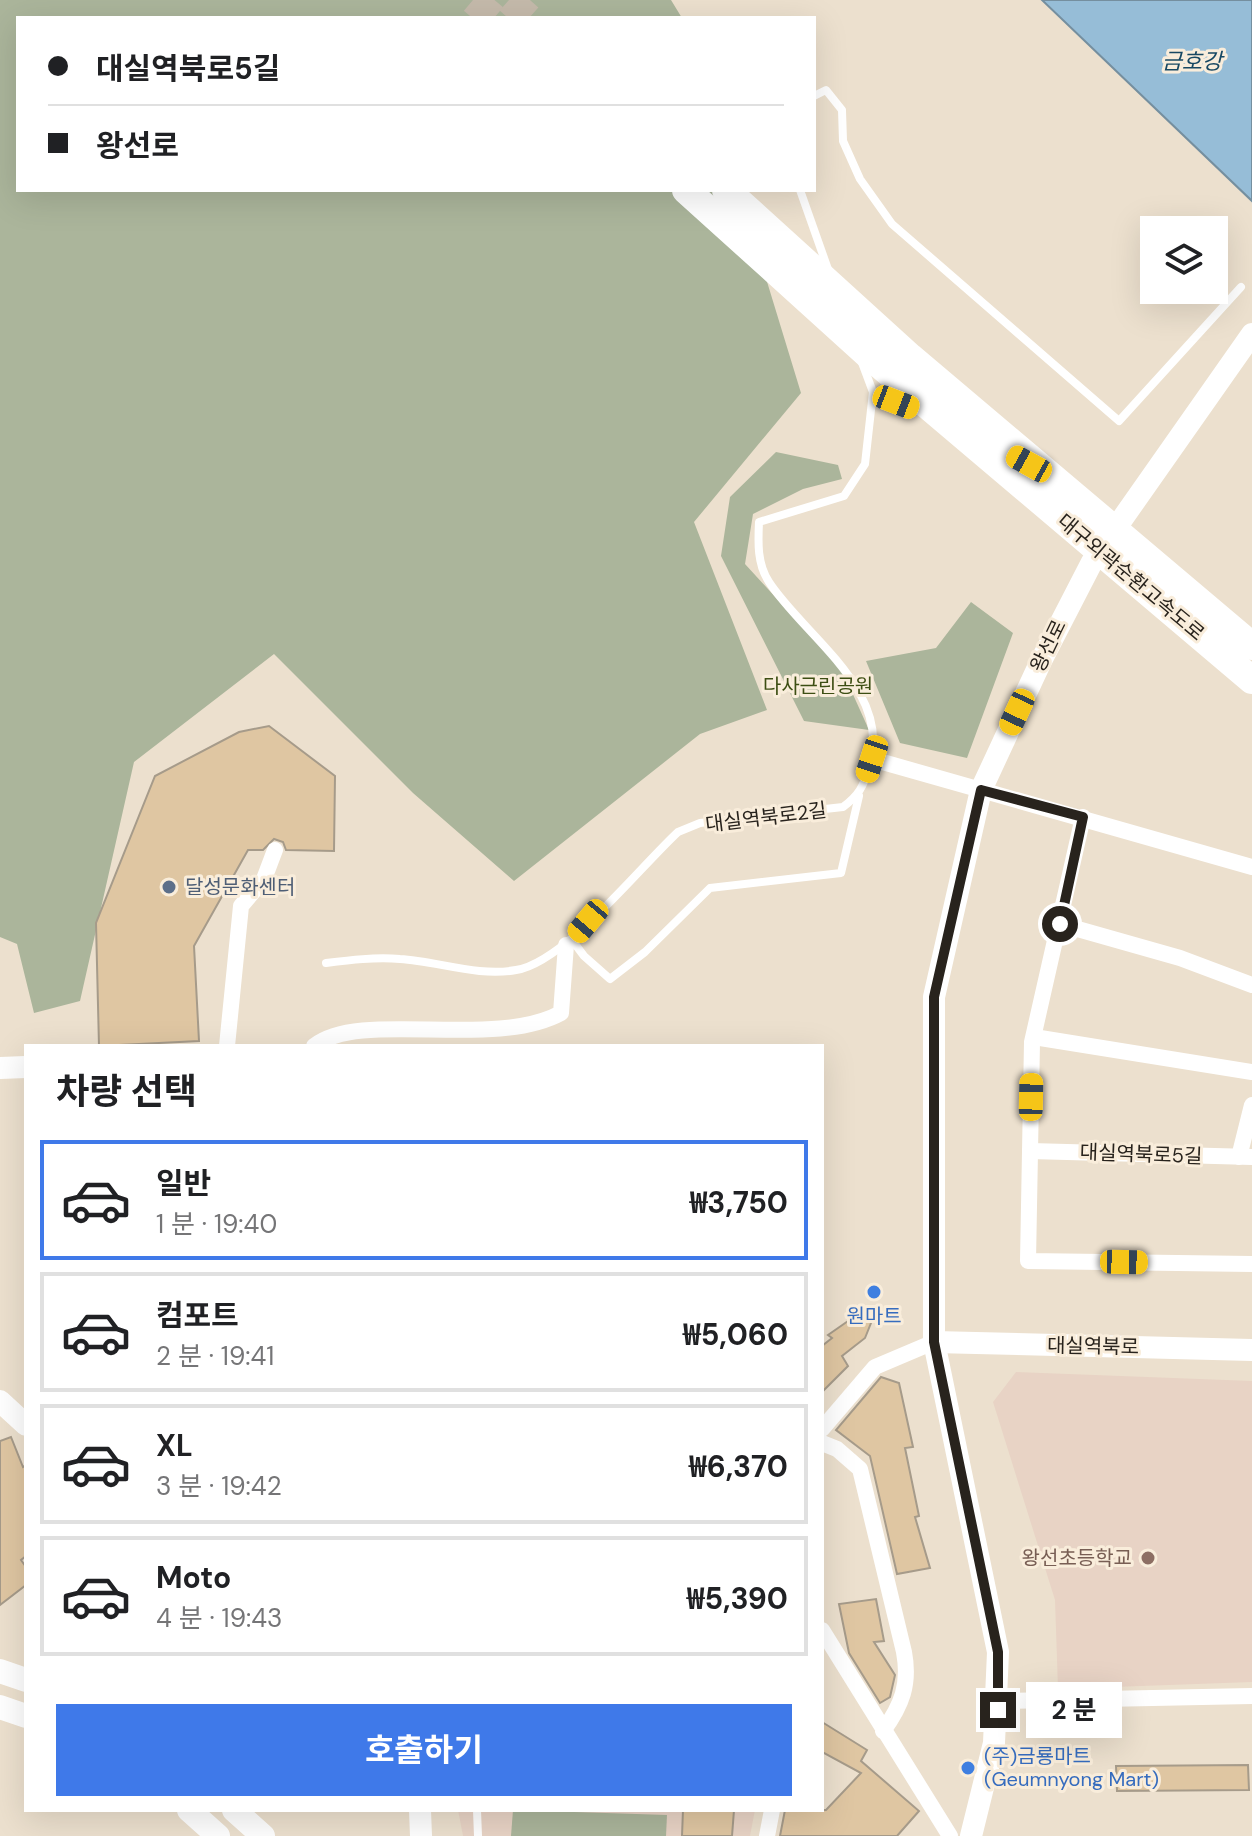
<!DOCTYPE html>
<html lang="ko">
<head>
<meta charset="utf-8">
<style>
	body { margin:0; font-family:"DM Sans","Noto Sans KR",sans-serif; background:#f2f2f2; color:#202124; height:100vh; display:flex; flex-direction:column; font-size:30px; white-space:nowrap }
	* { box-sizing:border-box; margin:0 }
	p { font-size:26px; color:#757577 }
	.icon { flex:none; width:44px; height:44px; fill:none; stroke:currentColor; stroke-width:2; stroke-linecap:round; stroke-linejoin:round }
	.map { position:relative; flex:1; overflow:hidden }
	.side { position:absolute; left:24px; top:1044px; width:800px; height:768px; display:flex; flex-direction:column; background:#fff; border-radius:0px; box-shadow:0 8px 32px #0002 }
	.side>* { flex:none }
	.guide { position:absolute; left:16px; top:16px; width:800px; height:176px; border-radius:0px; box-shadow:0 8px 32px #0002; display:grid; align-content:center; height:176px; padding:0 32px; background:#fff }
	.fabs { position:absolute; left:1140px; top:216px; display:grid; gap:16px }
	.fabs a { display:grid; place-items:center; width:88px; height:88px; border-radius:0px; background:#fff; box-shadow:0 8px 32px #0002; font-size:40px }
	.end { position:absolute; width:36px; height:36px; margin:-18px; border:10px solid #28231d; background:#fff; box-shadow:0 0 0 4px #fff }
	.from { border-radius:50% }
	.bubble { position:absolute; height:56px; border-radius:0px; background:#fff; box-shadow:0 8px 32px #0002; font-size:26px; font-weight:700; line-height:56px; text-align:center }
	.car { position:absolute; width:24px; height:48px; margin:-24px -12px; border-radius:10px; box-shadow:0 0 6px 2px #0007; background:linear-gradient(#f5c518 24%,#345 0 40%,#f5c518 0 76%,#345 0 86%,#f5c518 0) }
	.guide b { display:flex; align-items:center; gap:28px; height:76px; font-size:30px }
	.guide b+b { border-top:2px solid #e0e0e0 }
	.guide i { width:20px; height:20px; background:#202124 }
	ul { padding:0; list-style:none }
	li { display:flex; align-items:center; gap:24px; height:120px; margin:0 16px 12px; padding:0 16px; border:4px solid #e0e0e0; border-radius:0px }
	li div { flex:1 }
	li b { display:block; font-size:30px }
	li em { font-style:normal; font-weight:700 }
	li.active { border-color:#3f79e9 }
	li>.icon { width:72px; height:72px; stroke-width:1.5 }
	h2 { padding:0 32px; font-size:36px; line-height:96px }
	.button { display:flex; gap:16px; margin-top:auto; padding:16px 32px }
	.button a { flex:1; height:92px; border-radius:0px; background:#3f79e9; color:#fff; font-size:32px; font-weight:700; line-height:92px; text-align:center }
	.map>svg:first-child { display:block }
	.education { fill:#e8d3c5 }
	.green { fill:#abb59b }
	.water { fill:#96bdd7; stroke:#758f9f; stroke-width:2 }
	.building { fill:#dfc6a2; stroke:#a69b8a; stroke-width:2 }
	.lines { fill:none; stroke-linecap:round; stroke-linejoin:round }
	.highway-tunnel { stroke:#c5baab; stroke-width:28; stroke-dasharray:28 14; stroke-linecap:butt }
	.lane { stroke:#fff; stroke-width:8 }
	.street { stroke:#fff; stroke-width:16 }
	.secondary { stroke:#fff; stroke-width:22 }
	.primary { stroke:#fff; stroke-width:24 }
	.highway { stroke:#fff; stroke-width:28 }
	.route { stroke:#28231d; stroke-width:10 }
	.service-dot { fill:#5c6f8a; stroke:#f9eddb; stroke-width:3 }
	.shop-dot { fill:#3f7fe0; stroke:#f9eddb; stroke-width:3 }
	.education-dot { fill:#8d6e63; stroke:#f9eddb; stroke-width:3 }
	.labels { text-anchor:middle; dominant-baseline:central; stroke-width:6; stroke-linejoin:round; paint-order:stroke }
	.street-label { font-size:20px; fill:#28231d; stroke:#f9eddb }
	.park-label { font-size:20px; fill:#3d4e13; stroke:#f9eddb }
	.service-label { font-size:20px; fill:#4e5e75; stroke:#f9eddb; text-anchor:start }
	.shop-label { font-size:20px; fill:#366cbe; stroke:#f9eddb }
	.education-label { font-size:20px; fill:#785e54; stroke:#f9eddb; text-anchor:end }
	.water-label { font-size:22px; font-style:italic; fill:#174863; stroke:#f9eddb }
</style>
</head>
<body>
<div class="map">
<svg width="1252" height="1836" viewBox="0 0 1252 1836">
	<rect width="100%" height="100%" fill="#ece0ce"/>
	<!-- education -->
	<g class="education">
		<polygon points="1016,1372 1252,1381 1252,1682 1058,1689 1055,1600 993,1402"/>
		<polygon points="458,1810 755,1810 750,1836 463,1836"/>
	</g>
	<!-- green -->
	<g class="green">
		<polygon points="0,0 671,0 682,18 18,18 18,190 739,190 801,393 694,522 767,710 700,734 514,881 413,793 274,654 134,762 80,1001 34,1013 17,944 0,937"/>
		<polygon points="776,452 838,465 842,479 803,489 753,514 745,564 842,670 869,730 804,721 721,556 730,497"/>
		<polygon points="971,602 1013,633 967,758 900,743 866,661 936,648"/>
		<polygon points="513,1810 667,1815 666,1836 511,1836"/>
	</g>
	<!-- water -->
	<polygon class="water" points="1042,0 1252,0 1252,201"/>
	<!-- building -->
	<g class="building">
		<polygon points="269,726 335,776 334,851 286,850 283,842 274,839 263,850 248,850 194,946 199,1041 99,1046 96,923 155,776 239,732"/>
		<polygon points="861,1312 871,1323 865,1338 842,1356 848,1366 822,1392 822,1346 832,1338 828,1335"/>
		<polygon points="881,1377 899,1383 913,1447 905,1448 919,1516 915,1517 930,1568 897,1574 870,1456 836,1430"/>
		<polygon points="11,1437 23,1467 26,1465 26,1556 21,1560 26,1567 26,1585 0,1605 0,1441"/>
		<polygon points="876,1599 884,1641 874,1642 895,1675 890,1697 880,1703 849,1653 839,1604"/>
		<polygon points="822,1722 867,1750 861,1761 919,1811 897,1836 780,1836 785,1810 826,1810 861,1773 822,1752"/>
		<polygon points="1248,1765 1249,1790 1117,1791 1116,1766"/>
		<polygon points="683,1810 734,1810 732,1836 682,1836"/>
	</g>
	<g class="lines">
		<!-- highway-tunnel -->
		<g class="highway-tunnel">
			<polyline points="473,0 494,18"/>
			<polyline points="509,0 529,18"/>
		</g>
		<!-- lane -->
		<g class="lane">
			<polyline points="814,96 826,90 842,110 843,141 860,179 892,224 1119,421 1241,287"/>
			<polyline points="800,190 829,272"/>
			<polyline points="861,360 873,392 914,409"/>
			<polyline points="572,940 584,956 610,979 645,952 710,888 841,873 859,796"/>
			<path d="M326 963C350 960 375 957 400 959 437 961 478 977 516 970 565 962 638 869 678 832L700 823 843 807C859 795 863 787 869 768 894 691 804 636 769 582 757 564 758 542 759 522L844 496 865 464 873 392"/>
			<polyline points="477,1810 478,1836"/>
		</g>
		<!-- street -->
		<g class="street">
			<polyline points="872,759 1252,867"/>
			<polyline points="1083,817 1032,1042 1028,1261 1252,1264"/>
			<polyline points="1060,924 1180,958 1252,985"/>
			<polyline points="1034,1037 1252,1072"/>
			<polyline points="227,1046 241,906 264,879 275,850"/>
			<path d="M314 1046C361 1009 493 1050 561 1013L566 945"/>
			<polyline points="1030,1151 1252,1157"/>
			<polyline points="1239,1157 1252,1105"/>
			<polyline points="822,1429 875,1367 934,1342"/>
			<path d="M822 1443 837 1449 860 1469 904 1652C910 1684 902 1705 883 1731"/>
			<polyline points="822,1630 950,1836"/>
			<polyline points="998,1701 1252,1696"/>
			<polyline points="767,1836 772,1810"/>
		</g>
		<!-- secondary -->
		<g class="secondary">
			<polyline points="0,1068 26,1067"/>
			<polyline points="934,1342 1252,1350"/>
			<polyline points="0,1401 26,1425"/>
			<polyline points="420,1810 421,1836"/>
			<polyline points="971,1836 994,1743 998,1652 934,1342 934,997 981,790 1041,661 1092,562 1252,334"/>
		</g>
		<!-- primary -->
		<g class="primary">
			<polyline points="0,1671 26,1680"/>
			<polyline points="0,1707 26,1716"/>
			<polyline points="189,1810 218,1836"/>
			<polyline points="234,1810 263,1836"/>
		</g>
		<!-- highway -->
		<g class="highway">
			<polyline points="686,190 873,359 1252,680"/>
			<polyline points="726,190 910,357 1252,646"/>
		</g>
	</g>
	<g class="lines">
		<!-- route -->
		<polyline class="route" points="998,1710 998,1652 934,1342 934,997 981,790 1083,817 1060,924"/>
	</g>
	<!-- markers -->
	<circle class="service-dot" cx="169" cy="887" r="8"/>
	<g class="shop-dot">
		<circle cx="874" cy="1292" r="8"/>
		<circle cx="968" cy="1768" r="8"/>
	</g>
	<circle class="education-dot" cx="1148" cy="1558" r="8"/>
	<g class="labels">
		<!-- street labels -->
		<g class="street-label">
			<text transform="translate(1131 577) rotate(40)">대구외곽순환고속도로</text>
			<text transform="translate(1048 646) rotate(-64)">왕선로</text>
			<text transform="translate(766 817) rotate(-7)">대실역북로2길</text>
			<text transform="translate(1141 1154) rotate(2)">대실역북로5길</text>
			<text transform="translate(1093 1346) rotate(1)">대실역북로</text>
		</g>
		<!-- park labels -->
		<g class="park-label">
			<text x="818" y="686">다사근린공원</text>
		</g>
		<!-- service labels -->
		<g class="service-label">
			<text x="185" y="887">달성문화센터</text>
		</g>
		<!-- shop labels -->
		<g class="shop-label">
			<text x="874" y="1316">원마트</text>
			<text x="984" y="1756" text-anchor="start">(주)금룡마트<tspan x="984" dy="23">(Geumnyong Mart)</tspan></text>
		</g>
		<!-- education labels -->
		<g class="education-label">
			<text x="1132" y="1558">왕선초등학교</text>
		</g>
		<!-- water labels -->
		<g class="water-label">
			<text x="1192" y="61">금호강</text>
		</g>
	</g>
</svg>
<div class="fabs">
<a><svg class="icon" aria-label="layers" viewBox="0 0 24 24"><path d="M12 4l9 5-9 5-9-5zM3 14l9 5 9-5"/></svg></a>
</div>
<i class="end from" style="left:1060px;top:924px"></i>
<i class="end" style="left:998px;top:1710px"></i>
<div class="bubble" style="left:1026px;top:1682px;width:96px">2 분</div>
<i class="car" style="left:896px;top:402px;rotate:111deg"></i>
<i class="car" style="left:1029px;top:464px;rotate:299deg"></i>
<i class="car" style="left:1017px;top:712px;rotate:205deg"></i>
<i class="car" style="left:872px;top:759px;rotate:198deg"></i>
<i class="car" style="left:588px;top:921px;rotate:220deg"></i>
<i class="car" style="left:1031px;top:1097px;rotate:1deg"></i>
<i class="car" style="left:1124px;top:1262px;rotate:91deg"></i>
<div class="guide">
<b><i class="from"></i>대실역북로5길</b>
<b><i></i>왕선로</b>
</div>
<section class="side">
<h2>차량 선택</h2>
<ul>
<li class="active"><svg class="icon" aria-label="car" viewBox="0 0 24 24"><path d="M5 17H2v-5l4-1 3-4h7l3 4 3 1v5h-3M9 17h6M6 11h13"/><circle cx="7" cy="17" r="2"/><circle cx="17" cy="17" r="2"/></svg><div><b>일반</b><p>1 분 · 19:40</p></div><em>₩3,750</em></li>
<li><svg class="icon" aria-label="car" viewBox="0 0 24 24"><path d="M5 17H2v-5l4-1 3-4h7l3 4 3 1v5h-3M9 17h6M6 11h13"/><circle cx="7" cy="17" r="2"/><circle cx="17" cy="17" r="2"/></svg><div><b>컴포트</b><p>2 분 · 19:41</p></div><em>₩5,060</em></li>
<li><svg class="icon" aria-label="car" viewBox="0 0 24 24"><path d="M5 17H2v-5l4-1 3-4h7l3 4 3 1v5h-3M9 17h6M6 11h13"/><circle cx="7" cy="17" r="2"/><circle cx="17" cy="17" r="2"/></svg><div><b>XL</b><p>3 분 · 19:42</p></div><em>₩6,370</em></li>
<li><svg class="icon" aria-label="car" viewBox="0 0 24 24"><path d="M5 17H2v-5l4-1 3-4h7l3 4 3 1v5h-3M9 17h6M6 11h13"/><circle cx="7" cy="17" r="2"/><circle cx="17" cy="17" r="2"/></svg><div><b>Moto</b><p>4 분 · 19:43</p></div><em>₩5,390</em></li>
</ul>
<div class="button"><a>호출하기</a></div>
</section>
</div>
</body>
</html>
